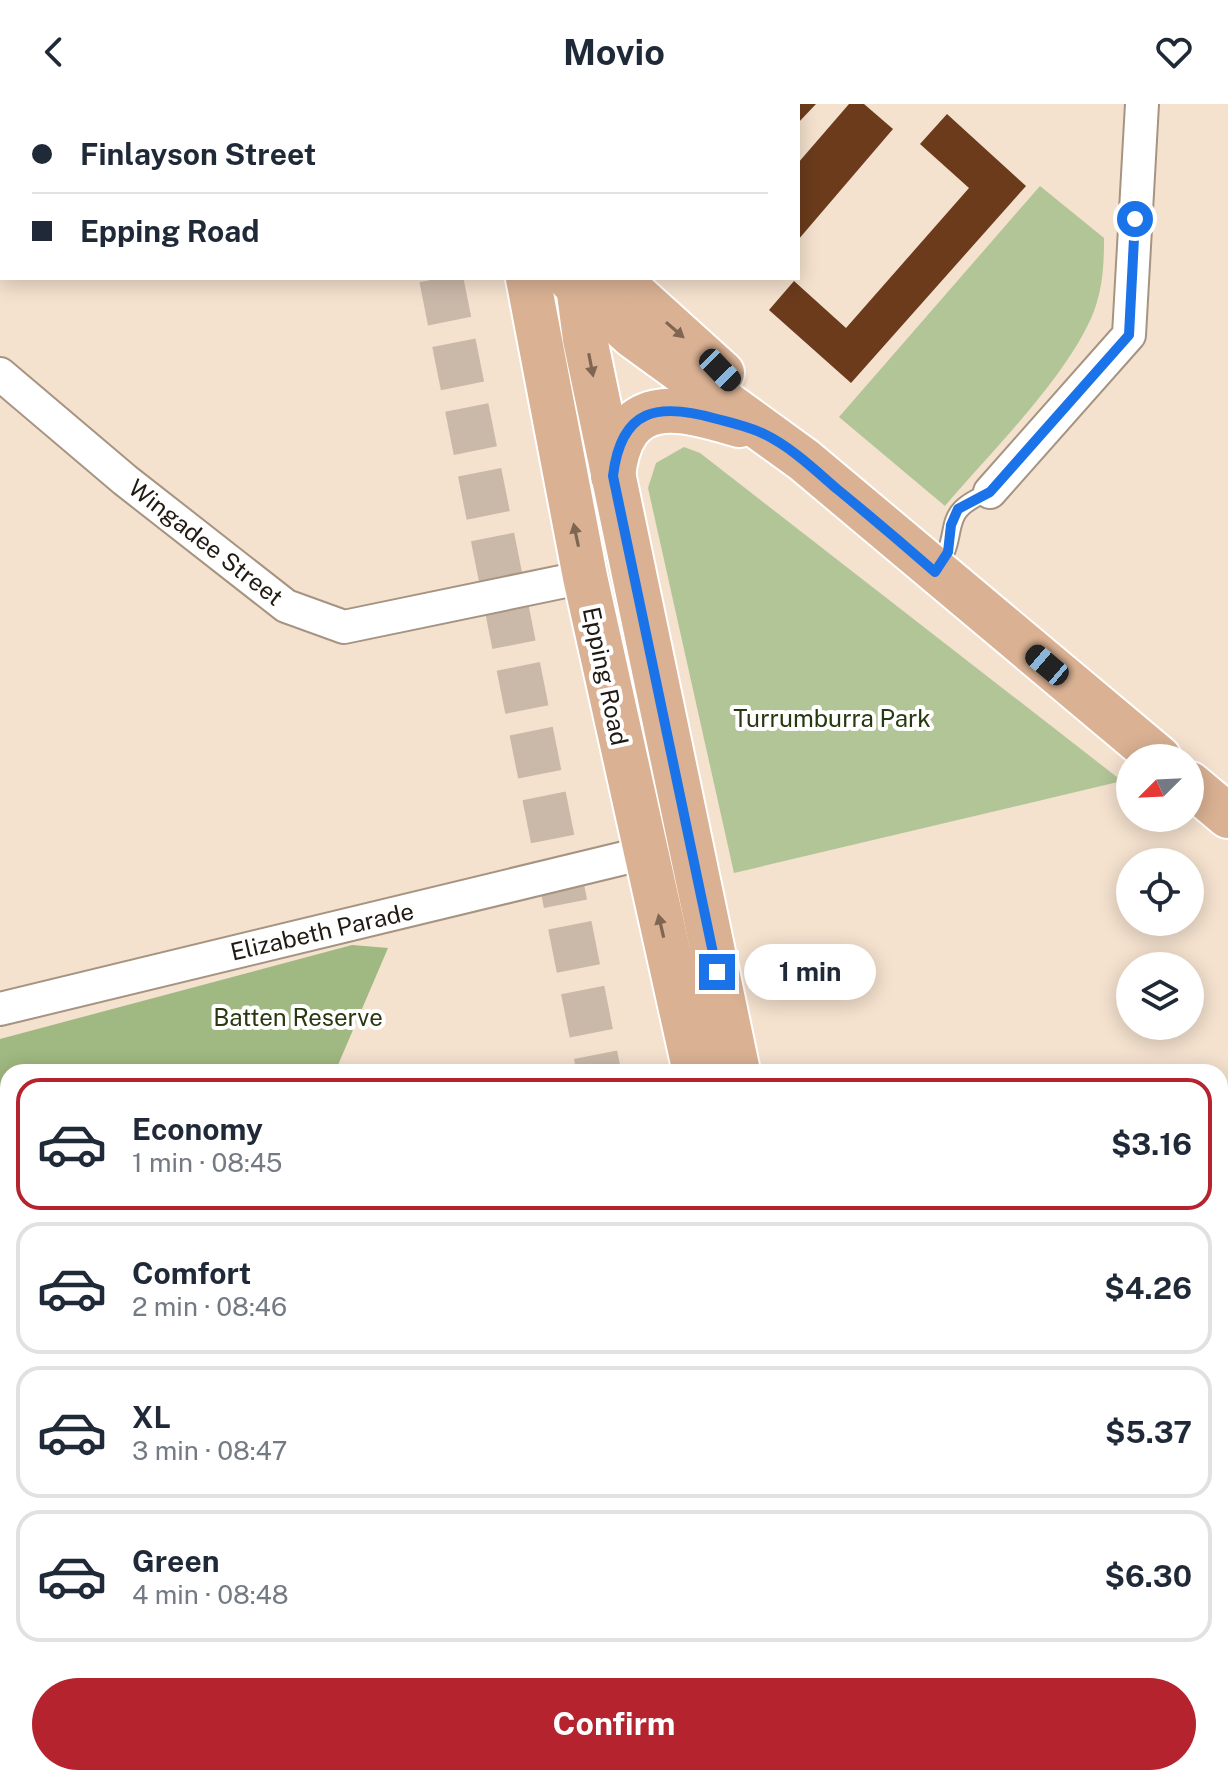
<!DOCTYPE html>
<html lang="en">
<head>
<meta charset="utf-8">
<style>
	body { margin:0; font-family:"Public Sans",sans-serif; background:#f6f6f7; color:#1f2937; height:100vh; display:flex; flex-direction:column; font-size:30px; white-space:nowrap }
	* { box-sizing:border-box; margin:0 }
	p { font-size:26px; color:#747a83 }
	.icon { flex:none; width:44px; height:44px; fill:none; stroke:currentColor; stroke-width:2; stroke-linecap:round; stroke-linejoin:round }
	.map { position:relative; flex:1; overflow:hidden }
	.drawer { position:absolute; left:0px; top:960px; width:1228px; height:722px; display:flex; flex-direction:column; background:#fff; border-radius:24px 24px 0 0; box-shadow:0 4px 20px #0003 }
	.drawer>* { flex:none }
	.top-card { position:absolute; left:0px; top:0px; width:800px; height:176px; box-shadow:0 4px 20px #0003; display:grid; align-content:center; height:176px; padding:0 32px; background:#fff }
	.needle { width:52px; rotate:246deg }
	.buttons { position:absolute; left:1116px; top:640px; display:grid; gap:16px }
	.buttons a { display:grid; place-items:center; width:88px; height:88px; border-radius:50%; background:#fff; box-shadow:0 4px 20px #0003; font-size:40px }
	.end { position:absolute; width:36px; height:36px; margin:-18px; border:10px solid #1a73e8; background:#fff; box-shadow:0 0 0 4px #fff }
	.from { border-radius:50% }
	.bubble { position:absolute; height:56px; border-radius:28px; background:#fff; box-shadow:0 4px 20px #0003; font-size:26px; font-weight:700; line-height:56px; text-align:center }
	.car { position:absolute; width:24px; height:48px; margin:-24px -12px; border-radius:10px; box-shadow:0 0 6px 2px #0007; background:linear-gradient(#222 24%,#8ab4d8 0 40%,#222 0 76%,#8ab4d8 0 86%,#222 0) }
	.top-card b { display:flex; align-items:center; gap:28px; height:76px; font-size:30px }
	.top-card b+b { border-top:2px solid #e0e1e3 }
	.top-card i { width:20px; height:20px; background:#1f2937 }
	ul { padding:14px 0 0; list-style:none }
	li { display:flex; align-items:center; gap:24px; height:132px; margin:0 16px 12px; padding:0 16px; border:4px solid #e0e1e3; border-radius:24px }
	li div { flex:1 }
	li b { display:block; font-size:30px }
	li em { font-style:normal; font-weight:700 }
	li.on { border-color:#b4232e }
	li>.icon { width:72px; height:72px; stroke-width:1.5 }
	.button { display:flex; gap:16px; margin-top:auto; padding:16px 32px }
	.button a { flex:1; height:92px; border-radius:48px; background:#b4232e; color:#fff; font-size:32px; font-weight:700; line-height:92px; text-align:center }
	header { display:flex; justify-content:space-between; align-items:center; height:104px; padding:0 32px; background:#fff; font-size:36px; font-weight:700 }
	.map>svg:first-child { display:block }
	.green { fill:#b1c597 }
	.forest { fill:#a0b881 }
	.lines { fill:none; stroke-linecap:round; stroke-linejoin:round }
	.stream { stroke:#79b9d9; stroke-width:9 }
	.building { fill:#6b3b1c }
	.highway-tunnel { stroke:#cab9a9; stroke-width:44; stroke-dasharray:44 22; stroke-linecap:butt }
	.lane-casing { stroke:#a69482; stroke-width:20 }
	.street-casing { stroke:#a69482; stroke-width:36 }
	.secondary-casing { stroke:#a69482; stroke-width:48 }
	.primary-casing { stroke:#fff; stroke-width:48 }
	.lane { stroke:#fff; stroke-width:16 }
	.street { stroke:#fff; stroke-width:32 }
	.secondary { stroke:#fff; stroke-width:44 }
	.primary { stroke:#dab193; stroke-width:44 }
	.oneway { fill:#7e6653 }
	.route { stroke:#1a73e8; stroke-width:10 }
	.labels { text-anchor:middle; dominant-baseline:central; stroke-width:8; stroke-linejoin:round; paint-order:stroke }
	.street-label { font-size:24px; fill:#211a13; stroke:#fff }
	.park-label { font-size:24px; fill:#28380f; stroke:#fff }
</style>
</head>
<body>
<header><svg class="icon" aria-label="back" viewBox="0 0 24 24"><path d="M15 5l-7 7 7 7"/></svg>Movio<svg class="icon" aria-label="heart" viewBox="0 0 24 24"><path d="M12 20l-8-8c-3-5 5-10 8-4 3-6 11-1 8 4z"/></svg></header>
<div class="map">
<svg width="1228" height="1681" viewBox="0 0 1228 1681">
	<rect width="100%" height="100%" fill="#f4e1ce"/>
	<!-- green -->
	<g class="green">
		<path d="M1040 82 1104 134C1104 159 1103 183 1094 207 1070 270 990 349 945 402L839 313Z"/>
		<polygon points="684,343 700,349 1122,677 734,769 648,384 656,359"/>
		<polygon points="587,1674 830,1674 832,1681 574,1681"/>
	</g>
	<!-- forest -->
	<polygon class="forest" points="352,841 388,844 335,968 8,968 8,1114 0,1117 0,935"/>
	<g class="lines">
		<!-- stream -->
		<polyline class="stream" points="0,1100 8,1097"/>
	</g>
	<!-- building -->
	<g class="building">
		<polygon points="798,0 816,0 798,19"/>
		<polygon points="849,0 864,0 893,25 798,136 798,59"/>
		<polygon points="947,10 1026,82 851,279 769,206 794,177 846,224 969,84 920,40"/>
	</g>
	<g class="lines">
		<!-- highway-tunnel -->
		<g class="highway-tunnel">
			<polyline points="441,174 599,968"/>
			<polyline points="724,1674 725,1681"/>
			<polyline points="809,1674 810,1681"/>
		</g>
		<defs>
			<path id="lane" d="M936 466C964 427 935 409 990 388"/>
			<g id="street">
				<polyline points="68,2 69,0"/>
				<polyline points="0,84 2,82"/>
				<polyline points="0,270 125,376 286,502 344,523 585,473"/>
				<polyline points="990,388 1129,231 1142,0"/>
				<polyline points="0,905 645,749"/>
				<polyline points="0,1455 8,1450"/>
				<polyline points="504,1681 517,1674"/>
				<polyline points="1184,1681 1214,1674"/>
			</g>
			<g id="secondary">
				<polyline points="381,0 383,2"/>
				<polyline points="419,0 422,2"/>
			</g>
			<g id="primary">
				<polyline points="500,0 500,2"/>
				<polyline points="548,0 548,2"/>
				<polyline points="528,174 585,473 695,968"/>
				<polyline points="577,174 585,235 738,968"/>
				<polyline points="617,174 722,269"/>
				<polyline points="571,176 633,232 804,356 1159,654"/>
				<path d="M613 372C622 289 677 302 739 321"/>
				<polyline points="1190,680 1228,712"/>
				<polyline points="865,1674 867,1681"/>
				<polyline points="904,1674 906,1681"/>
			</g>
		</defs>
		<!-- lane casing -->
		<use href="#lane" class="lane-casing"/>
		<!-- street casing -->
		<use href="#street" class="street-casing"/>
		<!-- secondary casing -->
		<use href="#secondary" class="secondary-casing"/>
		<!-- primary casing -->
		<use href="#primary" class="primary-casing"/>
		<!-- lane -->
		<use href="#lane" class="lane"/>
		<!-- street -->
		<use href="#street" class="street"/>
		<!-- secondary -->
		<use href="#secondary" class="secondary"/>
		<!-- primary -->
		<use href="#primary" class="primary"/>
	</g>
	<!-- one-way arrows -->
	<defs><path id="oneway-solid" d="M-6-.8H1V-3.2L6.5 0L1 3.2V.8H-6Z" transform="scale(2)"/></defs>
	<g class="oneway">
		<use href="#oneway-solid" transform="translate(675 226) rotate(41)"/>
		<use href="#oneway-solid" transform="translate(591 261) rotate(79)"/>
		<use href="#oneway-solid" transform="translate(576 431) rotate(-102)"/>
		<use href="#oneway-solid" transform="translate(661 822) rotate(-103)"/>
	</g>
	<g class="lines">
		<!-- route -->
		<path class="route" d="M717 868 613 372C621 304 658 298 717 315 732 319 750 323 764 330 791 343 814 365 837 385 870 412 903 440 935 468L948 448 951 421 958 405 990 388 1129 231 1135 115"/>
	</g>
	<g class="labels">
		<!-- street labels -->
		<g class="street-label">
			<text transform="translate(206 438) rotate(38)">Wingadee Street</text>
			<text transform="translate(606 572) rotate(78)">Epping Road</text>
			<text transform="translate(322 827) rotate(-13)">Elizabeth Parade</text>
		</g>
		<!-- park labels -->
		<g class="park-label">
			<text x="832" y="614">Turrumburra Park</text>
			<text x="298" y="913">Batten Reserve</text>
		</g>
	</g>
</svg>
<div class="buttons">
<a><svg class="needle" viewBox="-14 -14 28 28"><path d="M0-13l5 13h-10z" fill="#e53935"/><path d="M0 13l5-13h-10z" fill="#747a83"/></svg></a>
<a><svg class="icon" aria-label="locate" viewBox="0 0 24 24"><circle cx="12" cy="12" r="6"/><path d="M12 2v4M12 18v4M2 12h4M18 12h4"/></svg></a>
<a><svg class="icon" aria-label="layers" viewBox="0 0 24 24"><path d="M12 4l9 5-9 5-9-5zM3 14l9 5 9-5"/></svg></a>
</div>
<i class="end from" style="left:1135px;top:115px"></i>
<i class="end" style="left:717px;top:868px"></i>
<div class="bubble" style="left:744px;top:840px;width:132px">1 min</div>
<i class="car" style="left:720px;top:266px;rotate:136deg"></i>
<i class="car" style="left:1047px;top:561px;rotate:310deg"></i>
<div class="top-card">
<b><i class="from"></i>Finlayson Street</b>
<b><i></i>Epping Road</b>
</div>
<section class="drawer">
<ul>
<li class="on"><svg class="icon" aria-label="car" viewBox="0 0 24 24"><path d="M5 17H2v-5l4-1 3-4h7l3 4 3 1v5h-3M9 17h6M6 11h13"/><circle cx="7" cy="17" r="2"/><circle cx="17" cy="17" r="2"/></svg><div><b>Economy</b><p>1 min · 08:45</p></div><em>$3.16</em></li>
<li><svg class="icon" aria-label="car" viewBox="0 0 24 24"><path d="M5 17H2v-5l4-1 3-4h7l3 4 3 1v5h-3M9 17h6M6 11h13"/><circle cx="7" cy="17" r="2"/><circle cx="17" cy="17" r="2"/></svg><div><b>Comfort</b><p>2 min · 08:46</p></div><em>$4.26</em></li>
<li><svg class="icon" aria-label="car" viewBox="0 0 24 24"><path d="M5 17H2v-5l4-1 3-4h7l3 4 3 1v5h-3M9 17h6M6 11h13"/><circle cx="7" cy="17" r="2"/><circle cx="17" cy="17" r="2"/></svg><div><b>XL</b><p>3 min · 08:47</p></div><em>$5.37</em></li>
<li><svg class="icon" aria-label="car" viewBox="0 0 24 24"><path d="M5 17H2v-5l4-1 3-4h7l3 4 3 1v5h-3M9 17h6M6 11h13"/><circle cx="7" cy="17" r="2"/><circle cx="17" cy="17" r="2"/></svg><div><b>Green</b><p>4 min · 08:48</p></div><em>$6.30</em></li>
</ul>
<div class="button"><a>Confirm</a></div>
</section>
</div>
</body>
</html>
